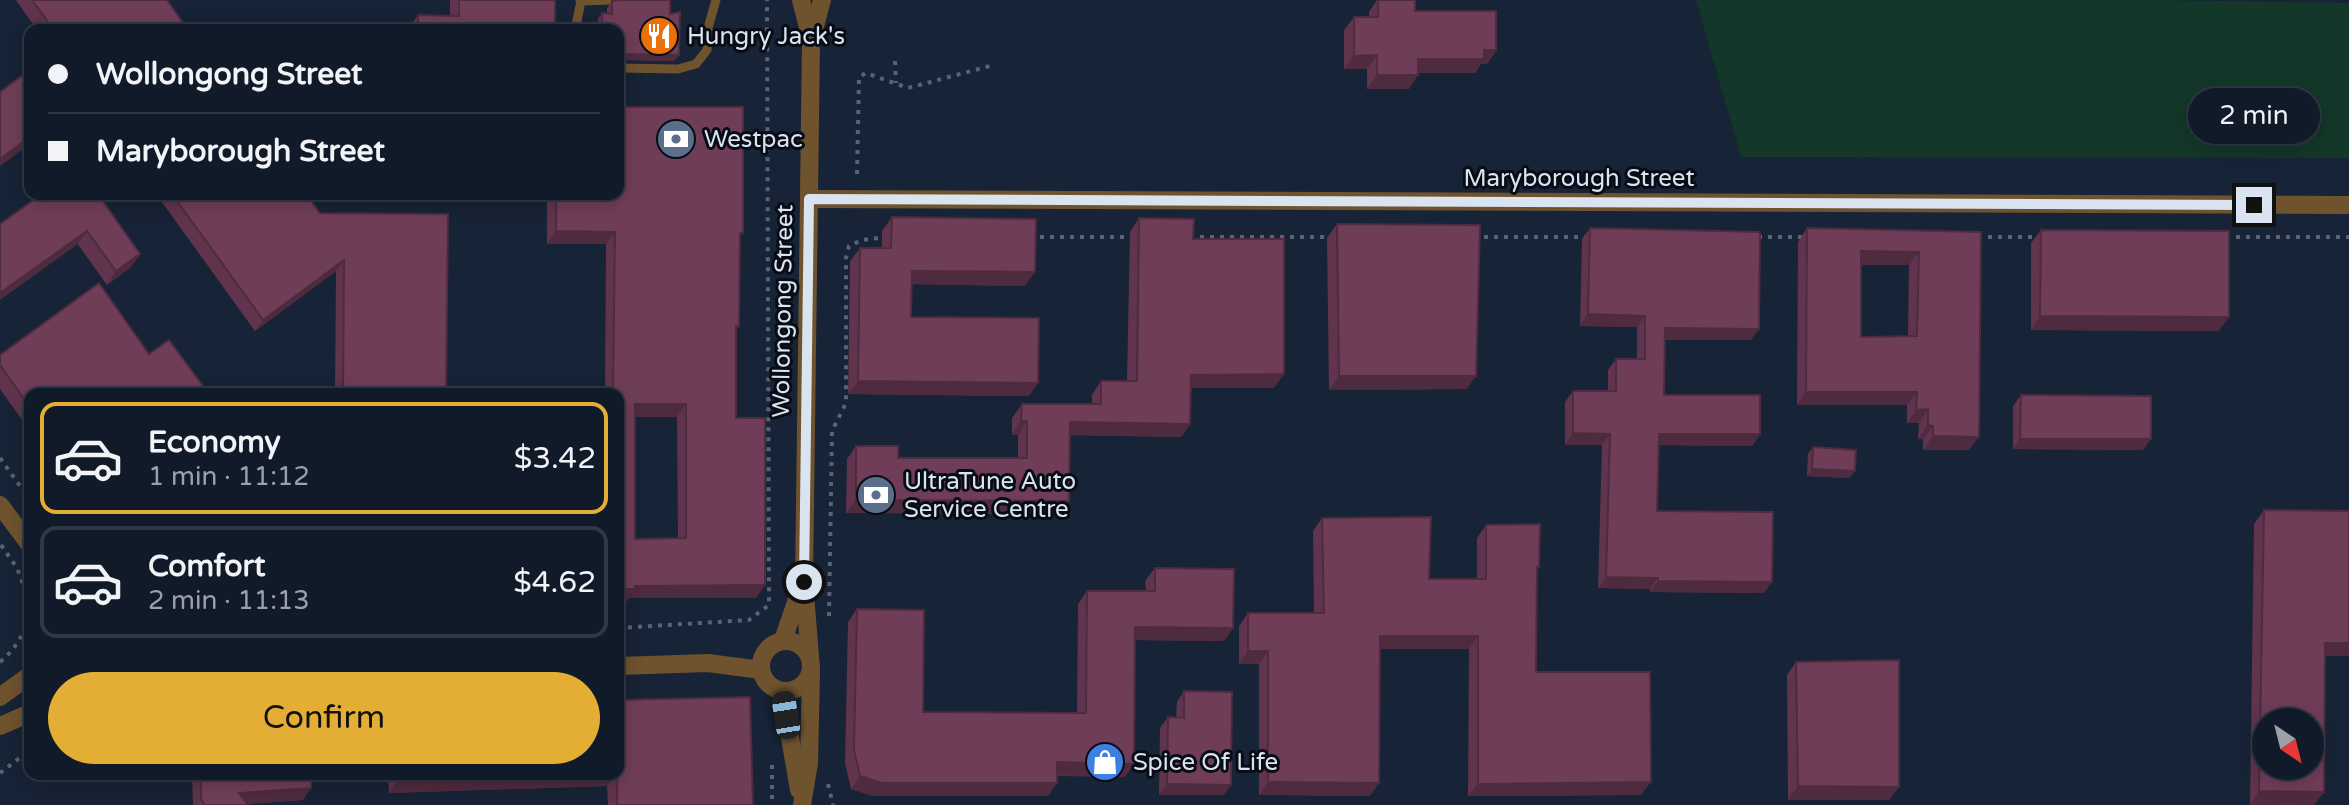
<!DOCTYPE html>
<html lang="en">
<head>
<meta charset="utf-8">
<style>
	body { margin:0; font-family:"Varela Round",sans-serif; background:#1a2330; color:#f1f3f6; height:100vh; display:flex; flex-direction:column; font-size:30px; white-space:nowrap }
	* { box-sizing:border-box; margin:0 }
	p { font-size:26px; color:#9ca1a8 }
	.icon { flex:none; width:44px; height:44px; fill:none; stroke:currentColor; stroke-width:2; stroke-linecap:round; stroke-linejoin:round }
	.map { position:relative; flex:1; overflow:hidden }
	.panel { position:absolute; left:24px; top:388px; width:600px; height:392px; display:flex; flex-direction:column; background:#111a28; border-radius:16px; box-shadow:0 4px 20px #0003,0 0 0 2px #303845 }
	.panel>* { flex:none }
	.top-card { position:absolute; left:24px; top:24px; width:600px; height:176px; border-radius:16px; box-shadow:0 4px 20px #0003,0 0 0 2px #303845; display:grid; align-content:center; height:176px; padding:0 24px; background:#111a28 }
	.needle { width:52px; rotate:145deg }
	.tools { position:absolute; left:2252px; top:708px; display:grid; gap:16px }
	.tools a { display:grid; place-items:center; width:72px; height:72px; border-radius:50%; background:#111a28; box-shadow:0 4px 20px #0003,0 0 0 2px #303845; font-size:40px }
	.end { position:absolute; width:36px; height:36px; margin:-18px; border:10px solid #dae3f0; background:#111; box-shadow:0 0 0 4px #111 }
	.from { border-radius:50% }
	.bubble { position:absolute; height:56px; border-radius:28px; background:#111a28; box-shadow:0 4px 20px #0003,0 0 0 2px #303845; font-size:26px; font-weight:600; line-height:56px; text-align:center }
	.car { position:absolute; width:24px; height:48px; margin:-24px -12px; border-radius:10px; box-shadow:0 0 6px 2px #0007; background:linear-gradient(#222 24%,#8ab4d8 0 40%,#222 0 76%,#8ab4d8 0 86%,#222 0) }
	.top-card b { display:flex; align-items:center; gap:28px; height:76px; font-size:30px }
	.top-card b+b { border-top:2px solid #303845 }
	.top-card i { width:20px; height:20px; background:#f1f3f6 }
	ul { padding:14px 0 0; list-style:none }
	li { display:flex; align-items:center; gap:24px; height:112px; margin:0 16px 12px; padding:0 8px; border:4px solid #303845; border-radius:16px }
	li div { flex:1 }
	li b { display:block; font-size:30px }
	li em { font-style:normal; font-weight:600 }
	li.selected { border-color:#e4ae35 }
	li>.icon { width:72px; height:72px; stroke-width:1.5 }
	.button { display:flex; gap:16px; margin-top:auto; padding:16px 24px }
	.button a { flex:1; height:92px; border-radius:48px; background:#e4ae35; color:#111; font-size:32px; font-weight:600; line-height:92px; text-align:center }
	.map>svg:first-child { display:block }
	.green { fill:#133728 }
	.lines { fill:none; stroke-linecap:round; stroke-linejoin:round }
	.path { stroke:#586374; stroke-width:4; stroke-dasharray:4 6; stroke-linecap:butt }
	.service { stroke:#6e532e; stroke-width:9 }
	.minor { stroke:#6e532e; stroke-width:18 }
	.wall { fill:#60344c; fill-rule:evenodd }
	.shaded-wall { fill:#4e2b3e }
	.building { fill:#703d58; stroke:#4e2b3e; stroke-width:2; fill-rule:evenodd }
	.route { stroke:#dae3f0; stroke-width:10 }
	.labels { text-anchor:middle; dominant-baseline:central; stroke-width:6; stroke-linejoin:round; paint-order:stroke }
	.poi-label { font-size:24px; fill:#dae3f0; stroke:#070c15; text-anchor:start }
	.street-label { font-size:24px; fill:#dae3f0; stroke:#070c15 }
</style>
</head>
<body>
<div class="map">
<svg width="2349" height="805" viewBox="0 0 2349 805">
	<rect width="100%" height="100%" fill="#172336"/>
	<!-- green -->
	<polygon class="green" points="1696,0 2157,0 2349,3 2349,158 1741,157"/>
	<g class="lines">
		<!-- path -->
		<g class="path">
			<polyline points="895,61 896,83"/>
			<polyline points="857,174 859,77 866,73 908,88 990,66"/>
			<polyline points="1030,237 1133,237"/>
			<polyline points="1190,237 1333,237"/>
			<polyline points="1474,237 1589,237"/>
			<polyline points="1758,237 1805,237"/>
			<polyline points="1978,237 2041,237"/>
			<polyline points="2226,237 2349,237"/>
			<polyline points="0,458 30,500"/>
			<polyline points="1,545 17,568 30,603"/>
			<polyline points="829,616 832,431 846,403 846,258 849,246 862,240 885,237"/>
			<polyline points="618,628 749,620 769,605 767,0"/>
			<path d="M0 662C19 646 27 629 30 605"/>
			<polyline points="772,765 772,805"/>
			<polyline points="0,773 30,750"/>
			<polyline points="828,784 833,805"/>
		</g>
		<!-- service -->
		<g class="service">
			<polyline points="580,1 614,0"/>
			<polyline points="575,30 580,6"/>
			<polyline points="618,68 678,69 696,64 707,50 708,28 716,0"/>
		</g>
		<!-- minor -->
		<g class="minor">
			<polyline points="801,0 811,39"/>
			<polyline points="809,199 2349,205"/>
			<polyline points="0,505 30,545"/>
			<polyline points="783,640 801,588"/>
			<circle cx="786" cy="666" r="25"/>
			<polyline points="810,657 804,582 811,41 822,0"/>
			<polyline points="618,666 708,663 761,670"/>
			<polyline points="782,691 799,790"/>
			<polyline points="0,697 30,675"/>
			<polyline points="0,726 30,713"/>
			<polyline points="802,805 809,763 811,672"/>
		</g>
	</g>
	<!-- wall -->
	<g class="wall">
		<polygon points="16,0 167,0 188,30 37,30"/>
		<polygon points="450,0 555,0 555,30 409,30 409,28 418,15 450,15"/>
		<polygon points="1377,0 1415,0 1415,11 1496,50 1487,64 1481,64 1475,73 1418,73 1409,89 1367,89 1367,69 1344,69 1344,30 1354,17 1369,17 1369,12"/>
		<polygon points="612,1 670,14 679,55 674,61 618,60 618,30 598,30 598,19 602,13 607,14 607,8"/>
		<polygon points="42,194 140,254 131,267 107,285"/>
		<polygon points="156,194 306,194 446,394 335,394 336,271 255,331"/>
		<path d="M547 194H618L743 233 740 237 739 326 736 330V418L756 598H629L626 602H618V394H605L606 244H547ZM635 417H677L678 538 635 539Z"/>
		<polygon points="892,217 1025,286 912,284 911,317 1029,396 848,394 850,261 860,248 882,248 882,231"/>
		<polygon points="1139,218 1193,239 1274,388 1191,388 1190,424 1181,437 1070,435 1069,501 1060,514 846,513 847,459 856,446 898,458 1018,458 1018,435 1012,435 1012,418 1022,404 1092,404 1092,395 1101,381 1127,381 1130,232"/>
		<polygon points="1337,224 1467,389 1329,390 1327,238"/>
		<polygon points="1590,228 1751,340 1664,340 1664,395 1760,434 1752,446 1658,445 1657,511 1764,593 1650,592 1650,589 1598,588 1602,445 1565,445 1565,402 1573,391 1608,391 1608,370 1616,359 1637,359 1637,327 1580,326 1582,239"/>
		<path d="M1807 228 1981 232 1969 450H1923V439H1918L1919 423H1907V405H1797L1798 242ZM1861 265H1909L1908 336 1861 337Z"/>
		<polygon points="2041,230 2219,331 2031,330 2031,243"/>
		<polygon points="149,354 209,394 30,394 30,431 0,389 0,355"/>
		<polygon points="2021,395 2143,450 2013,449 2013,406"/>
		<polygon points="30,444 30,458 25,451"/>
		<polygon points="1813,447 1850,478 1807,476 1808,454"/>
		<polygon points="2264,510 2349,511 2349,656 2325,656 2324,792 2250,805 2254,524"/>
		<polygon points="1322,518 1429,579 1477,579 1477,538 1486,525 1536,571 1536,672 1641,795 1468,796 1469,649 1380,649 1370,796 1259,795 1259,664 1239,664 1239,626 1248,613 1314,613 1313,531"/>
		<polygon points="1155,568 1233,628 1224,641 1135,640 1125,777 1057,776 1057,783 1048,796 873,796 851,789 845,763 848,622 857,609 923,712 1077,713 1078,604 1087,591 1146,591 1145,581"/>
		<polygon points="1796,662 1899,787 1889,800 1788,800 1787,675"/>
		<polygon points="1184,691 1224,795 1159,795 1160,728 1168,717 1176,718 1177,702"/>
		<polygon points="192,774 312,774 303,800 247,804 248,805 193,805"/>
		<polygon points="388,774 618,774 753,805 608,805 607,786 389,793"/>
	</g>
	<!-- shaded-wall -->
	<g class="shaded-wall">
		<polygon points="1484,50 1496,50 1487,64 1481,64 1475,73 1409,73 1418,59"/>
		<polygon points="623,54 679,55 674,61 618,60 618,57"/>
		<polygon points="1377,55 1367,69 1344,69 1354,56"/>
		<polygon points="1377,75 1418,75 1409,89 1367,89"/>
		<polygon points="30,137 30,144 0,166 0,159"/>
		<polygon points="87,231 78,244 0,300 0,293"/>
		<polygon points="556,231 615,232 606,244 547,244"/>
		<polygon points="1861,251 1919,252 1909,265 1851,265"/>
		<polygon points="140,254 131,267 107,285 116,271"/>
		<polygon points="344,260 336,271 255,331 263,320"/>
		<polygon points="912,271 1035,272 1025,286 902,284"/>
		<polygon points="1588,314 1645,316 1637,327 1580,326"/>
		<polygon points="2040,316 2229,317 2219,331 2031,330"/>
		<polygon points="1665,328 1759,329 1751,340 1657,340"/>
		<polygon points="1284,374 1274,388 1181,388 1191,375"/>
		<polygon points="1339,376 1476,376 1467,389 1329,390"/>
		<polygon points="858,381 1038,383 1029,396 848,394"/>
		<polygon points="1806,392 1917,392 1907,405 1797,405"/>
		<polygon points="635,404 686,404 677,417 626,417"/>
		<polygon points="1928,409 1919,423 1907,423 1916,410"/>
		<polygon points="1021,421 1027,421 1018,435 1012,435"/>
		<polygon points="1070,422 1190,424 1181,437 1060,435"/>
		<polygon points="1928,425 1933,426 1923,439 1918,439"/>
		<polygon points="1573,433 1610,434 1602,445 1565,445"/>
		<polygon points="1659,434 1760,434 1752,446 1651,445"/>
		<polygon points="1933,436 1979,437 1969,450 1923,450"/>
		<polygon points="2020,439 2151,439 2143,450 2013,449"/>
		<polygon points="1812,469 1855,471 1850,478 1807,476"/>
		<polygon points="856,500 1069,501 1060,514 846,513"/>
		<polygon points="1606,577 1658,578 1650,589 1598,588"/>
		<polygon points="1658,581 1772,582 1764,593 1650,592"/>
		<polygon points="765,585 756,598 629,598 626,602 618,602 618,589 635,586"/>
		<polygon points="1135,627 1233,628 1224,641 1126,640"/>
		<polygon points="1380,636 1478,636 1469,649 1371,649"/>
		<polygon points="2325,643 2349,643 2349,656 2315,656"/>
		<polygon points="1248,651 1268,651 1259,664 1239,664"/>
		<polygon points="1057,762 1134,764 1125,777 1048,775"/>
		<polygon points="576,774 616,774 607,786 389,793 398,779"/>
		<polygon points="860,776 1057,783 1048,796 873,796 851,789"/>
		<polygon points="1268,782 1379,783 1370,796 1259,795"/>
		<polygon points="1651,782 1641,795 1468,796 1478,784"/>
		<polygon points="1167,784 1231,785 1224,795 1159,795"/>
		<polygon points="1798,786 1899,787 1889,800 1788,800"/>
		<polygon points="311,788 303,800 231,805 239,793"/>
		<polygon points="2259,791 2324,792 2314,805 2250,805"/>
	</g>
	<!-- building -->
	<g class="building">
		<polygon points="32,0 167,0 188,30 54,30"/>
		<polygon points="459,0 555,0 555,30 418,30 418,15 459,16"/>
		<polygon points="622,0 670,0 670,14 680,12 679,55 623,54 618,57 618,30 602,30 602,13 612,14 612,1"/>
		<polygon points="1378,0 1415,0 1415,11 1496,11 1496,50 1484,50 1484,59 1418,59 1418,75 1377,75 1377,55 1354,56 1354,17 1378,17"/>
		<polygon points="23,75 30,86 30,137 0,159 0,92"/>
		<path d="M618 107H743V233H740L739 326H736V418H765V585L635 586V589H618V394H613L615 232 556 231V194H618ZM635 404H686V538L635 539Z"/>
		<polygon points="42,194 98,194 140,254 116,271 87,231 0,293 0,224"/>
		<polygon points="172,194 306,194 320,213 448,214 446,394 343,394 344,260 263,320"/>
		<polygon points="892,217 1036,219 1035,272 912,271 911,317 1039,318 1038,383 858,381 860,248 891,248"/>
		<polygon points="1139,218 1194,219 1193,239 1284,239 1284,374 1191,375 1190,424 1070,422 1069,501 856,500 856,446 898,446 898,458 1027,458 1027,421 1021,421 1022,404 1101,404 1101,381 1137,381"/>
		<polygon points="1337,224 1480,225 1476,376 1339,376"/>
		<polygon points="1590,228 1760,232 1759,329 1665,328 1664,395 1760,395 1760,434 1659,434 1657,511 1773,512 1772,582 1658,581 1658,578 1606,577 1610,434 1573,433 1573,391 1616,391 1616,359 1645,359 1645,316 1588,314"/>
		<path d="M1807 228 1981 232 1979 437 1933 436V426L1928 425V409L1916 410 1917 392H1806ZM1861 251 1919 252 1917 336 1861 337Z"/>
		<polygon points="2041,230 2229,231 2229,317 2040,316"/>
		<polygon points="99,283 149,354 169,340 209,394 165,394 160,388 152,394 30,394 30,407 0,365 0,355"/>
		<polygon points="2021,395 2151,396 2151,439 2020,439"/>
		<polygon points="1813,447 1856,450 1855,471 1812,469"/>
		<path d="M2264 510 2349 511V643H2325L2324 792 2259 791ZM2266 722H2310V766H2266Z"/>
		<polygon points="1431,517 1429,579 1486,579 1486,525 1540,524 1539,567 1537,567 1536,672 1650,672 1651,782 1478,784 1478,636 1380,636 1379,783 1268,782 1268,651 1248,651 1248,613 1324,613 1322,518"/>
		<polygon points="1155,568 1234,569 1233,628 1135,627 1134,764 1057,762 1057,783 882,783 860,776 854,750 857,609 924,610 923,712 1086,713 1087,591 1155,591"/>
		<polygon points="1899,660 1899,787 1798,786 1796,662"/>
		<polygon points="1184,691 1232,692 1231,785 1167,784 1168,717 1184,718"/>
		<polygon points="750,697 753,805 617,805 618,700"/>
		<polygon points="201,774 312,774 311,788 239,793 248,805 205,805 201,799"/>
		<polygon points="398,774 576,774 398,779"/>
	</g>
	<g class="lines">
		<!-- route -->
		<polyline class="route" points="804,582 809,199 2254,205"/>
	</g>
	<!-- icons -->
	<defs>
		<symbol id="restaurant-disc" viewBox="-11 -11 22 22"><circle r="9.5" fill="#e8710a" stroke="#070c15"/><path d="M-5-6h1v4h1v-4h1v4h1v-4h1v5L-1.5 .5V6h-2V.5L-5-1ZM5-6V6H3V1.5H1.5Q1.5-4 5-6Z" fill="#fff"/></symbol>
		<symbol id="bank-disc" viewBox="-11 -11 22 22"><circle r="9.5" fill="#5c6f8a" stroke="#070c15"/><path d="M-6-4H6V4H-6ZM0-2.3a2.3 2.3 0 1 0 0 4.6a2.3 2.3 0 1 0 0-4.6Z" fill="#fff"/></symbol>
		<symbol id="shop-disc" viewBox="-11 -11 22 22"><circle r="9.5" fill="#3f7fe0" stroke="#070c15"/><path d="M-5-2.5h2.3a2.7 3.5 0 0 1 5.4 0H5L5.5 6h-11ZM-1.5-2.5h3a1.5 2.3 0 0 0-3 0Z" fill="#fff"/></symbol>
	</defs>
	<g fill-rule="evenodd">
		<use href="#restaurant-disc" x="637" y="14" width="44" height="44"/>
		<use href="#bank-disc" x="654" y="117" width="44" height="44"/>
		<use href="#bank-disc" x="854" y="473" width="44" height="44"/>
		<use href="#shop-disc" x="1083" y="740" width="44" height="44"/>
	</g>
	<g class="labels">
		<!-- poi labels -->
		<g class="poi-label">
			<text x="687" y="36">Hungry Jack's</text>
			<text x="704" y="139">Westpac</text>
			<text x="904" y="481">UltraTune Auto<tspan x="904" dy="28">Service Centre</tspan></text>
			<text x="1133" y="762">Spice Of Life</text>
		</g>
		<!-- street labels -->
		<g class="street-label">
			<text x="1579" y="178">Maryborough Street</text>
			<text transform="translate(783 311) rotate(-89)">Wollongong Street</text>
		</g>
	</g>
</svg>
<div class="tools">
<a><svg class="needle" viewBox="-14 -14 28 28"><path d="M0-13l5 13h-10z" fill="#e53935"/><path d="M0 13l5-13h-10z" fill="#9ca1a8"/></svg></a>
</div>
<i class="end from" style="left:804px;top:582px"></i>
<i class="end" style="left:2254px;top:205px"></i>
<div class="bubble" style="left:2188px;top:88px;width:132px">2 min</div>
<i class="car" style="left:786px;top:715px;rotate:351deg"></i>
<div class="top-card">
<b><i class="from"></i>Wollongong Street</b>
<b><i></i>Maryborough Street</b>
</div>
<section class="panel">
<ul>
<li class="selected"><svg class="icon" aria-label="car" viewBox="0 0 24 24"><path d="M5 17H2v-5l4-1 3-4h7l3 4 3 1v5h-3M9 17h6M6 11h13"/><circle cx="7" cy="17" r="2"/><circle cx="17" cy="17" r="2"/></svg><div><b>Economy</b><p>1 min · 11:12</p></div><em>$3.42</em></li>
<li><svg class="icon" aria-label="car" viewBox="0 0 24 24"><path d="M5 17H2v-5l4-1 3-4h7l3 4 3 1v5h-3M9 17h6M6 11h13"/><circle cx="7" cy="17" r="2"/><circle cx="17" cy="17" r="2"/></svg><div><b>Comfort</b><p>2 min · 11:13</p></div><em>$4.62</em></li>
</ul>
<div class="button"><a>Confirm</a></div>
</section>
</div>
</body>
</html>
